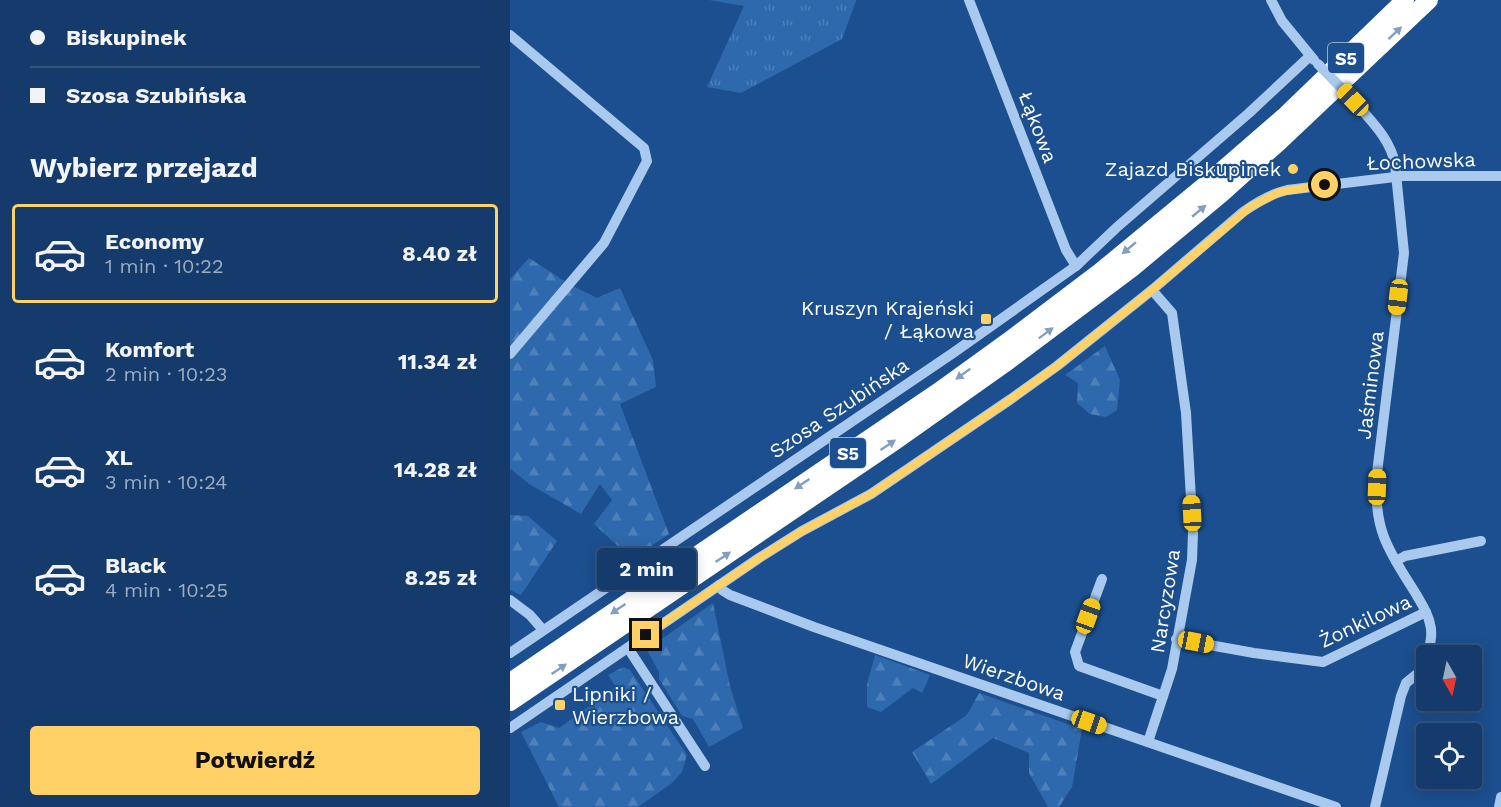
<!DOCTYPE html>
<html lang="pl">
<head>
<meta charset="utf-8">
<style>
	body { margin:0; font-family:"Work Sans",sans-serif; background:#214673; color:#f1f3f6; height:100vh; display:flex; flex-direction:column; font-size:22px; white-space:nowrap }
	* { box-sizing:border-box; margin:0 }
	p { font-size:20px; color:#9dadc1 }
	.icon { flex:none; width:33px; height:33px; fill:none; stroke:currentColor; stroke-width:2; stroke-linecap:round; stroke-linejoin:round }
	.map { position:relative; flex:1; overflow:hidden }
	.sheet { display:flex; flex-direction:column; background:#143b6b; width:510px }
	.sheet>* { flex:none }
	.guide { display:grid; align-content:center; height:132px; padding:0 30px; background:#143b6b }
	.needle { width:39px; rotate:171deg }
	.fabs { position:absolute; left:906px; top:645px; display:grid; gap:12px }
	.fabs a { display:grid; place-items:center; width:66px; height:66px; border-radius:6px; background:#143b6b; box-shadow:0 3px 15px #0003,0 0 0 2px #33557e; font-size:30px }
	.end { position:absolute; width:27px; height:27px; margin:-14px; border:8px solid #ffd166; background:#111; box-shadow:0 0 0 3px #111 }
	.from { border-radius:50% }
	.bubble { position:absolute; height:42px; border-radius:6px; background:#143b6b; box-shadow:0 3px 15px #0003,0 0 0 2px #33557e; font-size:20px; font-weight:700; line-height:42px; text-align:center }
	.car { position:absolute; width:18px; height:36px; margin:-18px -9px; border-radius:8px; box-shadow:0 0 4px 2px #0007; background:linear-gradient(#f5c518 24%,#345 0 40%,#f5c518 0 76%,#345 0 86%,#f5c518 0) }
	.guide b { display:flex; align-items:center; gap:21px; height:57px; font-size:22px }
	.guide b+b { border-top:2px solid #33557e }
	.guide i { width:15px; height:15px; background:#f1f3f6 }
	ul { padding:0; list-style:none }
	li { display:flex; align-items:center; gap:18px; height:99px; margin:0 12px 9px; padding:0 18px; border:3px solid transparent; border-radius:6px }
	li div { flex:1 }
	li b { display:block; font-size:22px }
	li em { font-style:normal; font-weight:700 }
	li.selected { border-color:#ffd166 }
	li>.icon { width:54px; height:54px; stroke-width:1.5 }
	h2 { padding:0 30px; font-size:27px; line-height:72px }
	.primary-button { display:flex; gap:12px; margin-top:auto; padding:12px 30px }
	.primary-button a { flex:1; height:69px; border-radius:6px; background:#ffd166; color:#111; font-size:24px; font-weight:700; line-height:69px; text-align:center }
	main { display:flex; flex:1; min-height:0 }
	.map>svg:first-child { display:block }
	.grass { fill:url(#grass-tufts) }
	.forest { fill:url(#forest-firs) }
	.lines { fill:none; stroke-linecap:round; stroke-linejoin:round }
	.minor { stroke:#a9c9ee; stroke-width:10 }
	.highway { stroke:#fff; stroke-width:18 }
	.minor-bridge { stroke:#a9c9ee; stroke-width:10 }
	.oneway { fill:#829ec1 }
	.route { stroke:#ffd166; stroke-width:8 }
	.poi-dot { fill:#ffd166; stroke:#1b4f8f; stroke-width:2 }
	.labels { text-anchor:middle; dominant-baseline:central; stroke-width:4.5; stroke-linejoin:round; paint-order:stroke }
	.shield { fill:#1b4f8f; stroke:#bbcadd; stroke-width:1.5 }
	.shield-label { font-size:18px; font-weight:bold; fill:#fff }
	.street-label { font-size:20px; fill:#fff; stroke:#1b4f8f }
	.poi-label { font-size:20px; fill:#fff; stroke:#1b4f8f; text-anchor:end }
</style>
</head>
<body>
<main>
<section class="sheet">
<div class="guide">
<b><i class="from"></i>Biskupinek</b>
<b><i></i>Szosa Szubińska</b>
</div>
<h2>Wybierz przejazd</h2>
<ul>
<li class="selected"><svg class="icon" aria-label="car" viewBox="0 0 24 24"><path d="M5 17H2v-5l4-1 3-4h7l3 4 3 1v5h-3M9 17h6M6 11h13"/><circle cx="7" cy="17" r="2"/><circle cx="17" cy="17" r="2"/></svg><div><b>Economy</b><p>1 min · 10:22</p></div><em>8.40 zł</em></li>
<li><svg class="icon" aria-label="car" viewBox="0 0 24 24"><path d="M5 17H2v-5l4-1 3-4h7l3 4 3 1v5h-3M9 17h6M6 11h13"/><circle cx="7" cy="17" r="2"/><circle cx="17" cy="17" r="2"/></svg><div><b>Komfort</b><p>2 min · 10:23</p></div><em>11.34 zł</em></li>
<li><svg class="icon" aria-label="car" viewBox="0 0 24 24"><path d="M5 17H2v-5l4-1 3-4h7l3 4 3 1v5h-3M9 17h6M6 11h13"/><circle cx="7" cy="17" r="2"/><circle cx="17" cy="17" r="2"/></svg><div><b>XL</b><p>3 min · 10:24</p></div><em>14.28 zł</em></li>
<li><svg class="icon" aria-label="car" viewBox="0 0 24 24"><path d="M5 17H2v-5l4-1 3-4h7l3 4 3 1v5h-3M9 17h6M6 11h13"/><circle cx="7" cy="17" r="2"/><circle cx="17" cy="17" r="2"/></svg><div><b>Black</b><p>4 min · 10:25</p></div><em>8.25 zł</em></li>
</ul>
<div class="primary-button"><a>Potwierdź</a></div>
</section>
<div class="map">
<svg width="991" height="807" viewBox="0 0 991 807">
	<defs>
		<pattern id="grass-tufts" width="24" height="20" patternUnits="userSpaceOnUse" patternTransform="scale(1.5)"><rect width="24" height="20" fill="#2e69ad"/><path d="M3 7l-1-3M5 7V3M7 7l1-3M15 17l-1-3M17 17v-4M19 17l1-3" fill="none" stroke="#4d80b9"/></pattern>
		<pattern id="forest-firs" width="22" height="20" patternUnits="userSpaceOnUse" patternTransform="scale(1.5)"><rect width="22" height="20" fill="#2e69ad"/><path d="M5 1l3.5 6h-7zM16 11l3.5 6h-7z" fill="#4d80b9"/></pattern>
	</defs>
	<rect width="100%" height="100%" fill="#1b4f8f"/>
	<!-- grass -->
	<polygon class="grass" points="199,0 346,0 346,1 332,39 231,93 197,87 234,6"/>
	<!-- forest -->
	<g class="forest">
		<polygon points="19,258 59,284 87,298 110,288 143,360 146,387 110,404 159,534 122,559 84,524 102,500 90,484 71,514 19,484 1,469 0,470 0,279"/>
		<polygon points="595,346 610,380 607,410 596,417 580,414 567,403 568,383 555,375"/>
		<polygon points="0,515 18,516 47,541 11,595 0,590"/>
		<polygon points="203,603 220,686 233,728 199,747 183,719 172,716 149,679 149,672 138,652 143,645"/>
		<polygon points="365,655 420,675 412,693 403,688 371,712 357,707 357,684"/>
		<polygon points="113,667 120,670 177,755 172,772 162,783 128,807 49,807 11,732 31,722 49,728 106,687 98,675"/>
		<polygon points="469,693 572,729 562,787 549,807 538,807 519,773 519,753 483,738 421,784 402,752 457,715"/>
	</g>
	<g class="lines">
		<!-- minor -->
		<g class="minor">
			<polyline points="459,0 556,250 566,266"/>
			<polyline points="761,0 772,21 804,60"/>
			<polyline points="0,35 134,148 137,161 94,243 0,354"/>
			<path d="M843 100C860 120 880 138 885 164L894 253 867 473C866 496 866 516 874 537 882 558 895 576 906 594 911 603 918 613 920 624 923 634 920 645 917 656"/>
			<polyline points="886,561 895,556 971,541"/>
			<polyline points="592,579 565,652 569,666 653,696"/>
			<polyline points="209,585 212,590 220,595 304,627 826,807"/>
			<polyline points="0,600 20,615 33,630"/>
			<polyline points="666,639 744,653 813,662 916,612"/>
			<polyline points="118,648 195,766"/>
			<polyline points="0,653 443,353 566,266 606,228 739,113 800,56"/>
			<path d="M0 728 249 558 292 531 361 494 501 399 547 366 642 290 733 212C747 202 761 194 777 190L893 176H991"/>
			<polyline points="638,742 662,669 682,560 683,533 676,413 662,313 642,290"/>
			<polyline points="865,807 891,696 896,683 912,670 916,656"/>
			<polyline points="989,807 991,797"/>
		</g>
		<!-- highway -->
		<g class="highway">
			<polyline points="0,682 428,392 500,340 590,272 693,187 776,115 895,0"/>
			<polyline points="0,702 385,441 494,364 622,268 712,193 770,141 919,0"/>
		</g>
		<!-- minor-bridge -->
		<polyline class="minor-bridge" points="808,64 843,100"/>
	</g>
	<!-- one-way arrows -->
	<defs><path id="oneway-solid" d="M-6-.8H1V-3.2L6.5 0L1 3.2V.8H-6Z" transform="scale(1.5)"/></defs>
	<g class="oneway">
		<use href="#oneway-solid" transform="translate(885 33) rotate(-43)"/>
		<use href="#oneway-solid" transform="translate(689 211) rotate(-40)"/>
		<use href="#oneway-solid" transform="translate(619 248) rotate(140)"/>
		<use href="#oneway-solid" transform="translate(536 333) rotate(-37)"/>
		<use href="#oneway-solid" transform="translate(453 374) rotate(144)"/>
		<use href="#oneway-solid" transform="translate(378 445) rotate(-34)"/>
		<use href="#oneway-solid" transform="translate(292 484) rotate(146)"/>
		<use href="#oneway-solid" transform="translate(213 557) rotate(-34)"/>
		<use href="#oneway-solid" transform="translate(108 609) rotate(146)"/>
		<use href="#oneway-solid" transform="translate(49 669) rotate(-34)"/>
	</g>
	<g class="lines">
		<!-- route -->
		<polyline class="route" points="136,635 249,558 292,531 361,494 501,399 547,366 642,290 740,207 769,192 815,185"/>
	</g>
	<!-- markers -->
	<g class="poi-dot">
		<circle cx="783" cy="169" r="6"/>
		<rect x="470" y="313" width="12" height="12" rx="3"/>
		<rect x="44" y="699" width="12" height="12" rx="3"/>
	</g>
	<g class="labels">
		<!-- shield labels -->
		<g class="shield">
			<rect x="818" y="43" width="36" height="30" rx="4.5"/>
			<rect x="320" y="438" width="36" height="30" rx="4.5"/>
		</g>
		<g class="shield-label">
			<text x="836" y="58">S5</text>
			<text x="338" y="453">S5</text>
		</g>
		<!-- street labels -->
		<g class="street-label">
			<text transform="translate(528 127) rotate(69)">Łąkowa</text>
			<text transform="translate(911 161) rotate(-2)">Łochowska</text>
			<text transform="translate(860 385) rotate(-83)">Jaśminowa</text>
			<text transform="translate(329 408) rotate(-34)">Szosa Szubińska</text>
			<text transform="translate(655 601) rotate(-81)">Narcyzowa</text>
			<text transform="translate(855 621) rotate(-25)">Żonkilowa</text>
			<text transform="translate(504 677) rotate(19)">Wierzbowa</text>
		</g>
		<!-- poi labels -->
		<g class="poi-label">
			<text x="771" y="169">Zajazd Biskupinek</text>
			<text x="464" y="308">Kruszyn Krajeński<tspan x="464" dy="23">/ Łąkowa</tspan></text>
			<text x="62" y="694" text-anchor="start">Lipniki /<tspan x="62" dy="23">Wierzbowa</tspan></text>
		</g>
	</g>
</svg>
<div class="fabs">
<a><svg class="needle" viewBox="-14 -14 28 28"><path d="M0-13l5 13h-10z" fill="#e53935"/><path d="M0 13l5-13h-10z" fill="#9dadc1"/></svg></a>
<a><svg class="icon" aria-label="locate" viewBox="0 0 24 24"><circle cx="12" cy="12" r="6"/><path d="M12 2v4M12 18v4M2 12h4M18 12h4"/></svg></a>
</div>
<i class="end from" style="left:815px;top:185px"></i>
<i class="end" style="left:136px;top:635px"></i>
<div class="bubble" style="left:87px;top:548px;width:99px">2 min</div>
<i class="car" style="left:843px;top:100px;rotate:316deg"></i>
<i class="car" style="left:888px;top:297px;rotate:187deg"></i>
<i class="car" style="left:867px;top:487px;rotate:2deg"></i>
<i class="car" style="left:682px;top:513px;rotate:357deg"></i>
<i class="car" style="left:578px;top:616px;rotate:20deg"></i>
<i class="car" style="left:686px;top:642px;rotate:101deg"></i>
<i class="car" style="left:579px;top:722px;rotate:109deg"></i>
</div>
</main>
</body>
</html>
